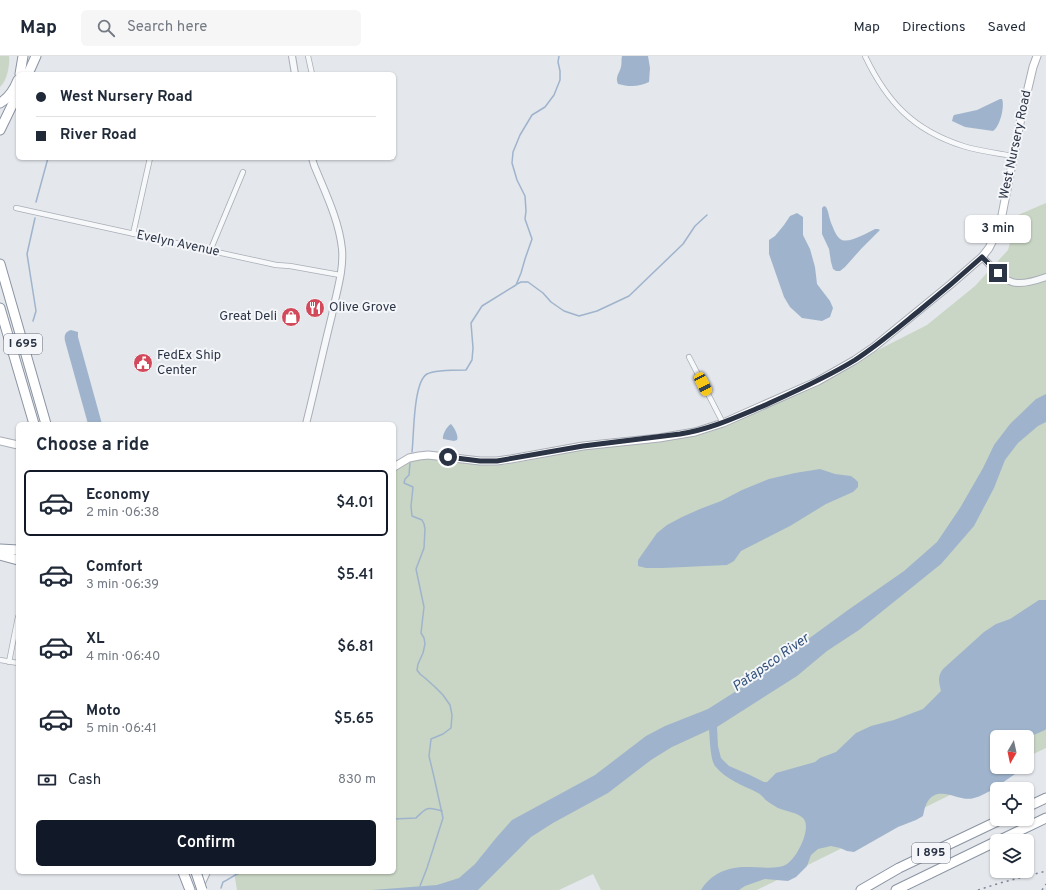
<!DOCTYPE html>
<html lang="en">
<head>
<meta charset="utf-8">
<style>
	body { margin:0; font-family:Overpass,sans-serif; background:#f6f6f7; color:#1f2937; height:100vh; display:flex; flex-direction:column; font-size:15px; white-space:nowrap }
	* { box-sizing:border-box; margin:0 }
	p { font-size:13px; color:#747a83 }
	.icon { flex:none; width:22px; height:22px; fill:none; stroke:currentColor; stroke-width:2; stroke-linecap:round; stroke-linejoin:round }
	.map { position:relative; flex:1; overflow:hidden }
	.drawer { position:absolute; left:16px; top:366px; width:380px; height:452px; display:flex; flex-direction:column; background:#fff; border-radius:6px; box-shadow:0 1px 3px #0004 }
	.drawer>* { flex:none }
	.guide { position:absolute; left:16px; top:16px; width:380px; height:88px; border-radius:6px; box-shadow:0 1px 3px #0004; display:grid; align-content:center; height:88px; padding:0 20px; background:#fff }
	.needle { width:26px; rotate:189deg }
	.controls { position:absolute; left:990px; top:674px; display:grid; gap:8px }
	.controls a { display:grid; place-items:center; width:44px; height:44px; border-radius:6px; background:#fff; box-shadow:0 1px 3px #0004; font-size:20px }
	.end { position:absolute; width:18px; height:18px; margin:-9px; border:5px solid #2b3445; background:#fff; box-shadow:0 0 0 2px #fff }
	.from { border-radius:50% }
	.bubble { position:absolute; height:28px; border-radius:6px; background:#fff; box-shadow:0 1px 3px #0004; font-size:13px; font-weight:600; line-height:28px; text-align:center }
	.car { position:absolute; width:12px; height:24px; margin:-12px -6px; border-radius:5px; box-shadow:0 0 3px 1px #0007; background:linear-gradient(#f5c518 24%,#345 0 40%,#f5c518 0 76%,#345 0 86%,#f5c518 0) }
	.guide b { display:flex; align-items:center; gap:14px; height:38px; font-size:15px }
	.guide b+b { border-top:1px solid #e0e1e3 }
	.guide i { width:10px; height:10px; background:#1f2937 }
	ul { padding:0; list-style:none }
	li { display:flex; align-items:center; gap:12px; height:66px; margin:0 8px 6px; padding:0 12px; border:2px solid transparent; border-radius:6px }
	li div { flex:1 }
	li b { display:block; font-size:15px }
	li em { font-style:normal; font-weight:600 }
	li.active { border-color:#111827 }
	li>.icon { width:36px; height:36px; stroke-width:1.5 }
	h2 { padding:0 20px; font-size:18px; line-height:48px }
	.pay { display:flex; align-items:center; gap:10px; height:44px; padding:0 20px; font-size:15px }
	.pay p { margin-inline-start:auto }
	.primary-button { display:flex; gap:8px; margin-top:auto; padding:8px 20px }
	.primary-button a { flex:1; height:46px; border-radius:6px; background:#111827; color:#fff; font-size:16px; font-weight:600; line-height:46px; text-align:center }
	header { display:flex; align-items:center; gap:24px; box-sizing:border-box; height:56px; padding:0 20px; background:#fff; border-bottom:1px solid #e0e1e3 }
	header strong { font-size:19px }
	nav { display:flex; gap:22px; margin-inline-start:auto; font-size:14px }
	.search { width:280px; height:36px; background:#f6f6f7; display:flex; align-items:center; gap:10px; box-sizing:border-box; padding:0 14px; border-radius:6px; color:#747a83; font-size:15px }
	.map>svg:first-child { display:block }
	.green { fill:#c9d6c5 }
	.water { fill:#9fb4cc }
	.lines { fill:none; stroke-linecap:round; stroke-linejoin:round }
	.stream { stroke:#9fb4cc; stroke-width:1.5 }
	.minor-casing { stroke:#a9aeb7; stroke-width:6 }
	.tertiary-casing { stroke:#a9aeb7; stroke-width:8 }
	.secondary-casing { stroke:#a9aeb7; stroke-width:9 }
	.motorway-casing { stroke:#8b94a3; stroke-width:11 }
	.minor { stroke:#f7f8fa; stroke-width:4.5 }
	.tertiary { stroke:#f7f8fa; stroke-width:6 }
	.secondary { stroke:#fff; stroke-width:7 }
	.motorway { stroke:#fff; stroke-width:9 }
	.rail { stroke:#7d8696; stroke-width:1.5; stroke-dasharray:2 4; stroke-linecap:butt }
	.motorway-bridge-casing { stroke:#8b94a3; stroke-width:11; stroke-linecap:butt }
	.motorway-bridge { stroke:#fff; stroke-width:9 }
	.route { stroke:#2b3445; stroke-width:5 }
	.labels { text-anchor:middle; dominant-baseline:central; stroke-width:4; stroke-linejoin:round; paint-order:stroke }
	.shield { fill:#f4f6f9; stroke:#676e7b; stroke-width:1 }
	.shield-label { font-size:12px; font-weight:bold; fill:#2b3445 }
	.street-label { font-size:13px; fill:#2b3445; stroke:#f4f6f9 }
	.poi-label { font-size:13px; fill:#2b3445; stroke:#f4f6f9; text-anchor:start }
	.water-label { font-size:14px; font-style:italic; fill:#34527a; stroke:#f4f6f9 }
</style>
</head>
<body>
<header>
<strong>Map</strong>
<div class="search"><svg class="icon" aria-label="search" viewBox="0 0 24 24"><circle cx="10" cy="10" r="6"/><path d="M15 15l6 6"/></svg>Search here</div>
<nav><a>Map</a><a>Directions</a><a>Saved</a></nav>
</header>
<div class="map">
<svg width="1046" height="834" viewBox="0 0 1046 834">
	<rect width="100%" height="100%" fill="#e4e7ec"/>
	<!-- green -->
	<g class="green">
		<path d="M0 0H9C10 9 7 25 0 31Z"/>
		<path d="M1046 147V692L1027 701V681H997V711H1007L757 834H601L593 818 559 834H237L234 816H394V416C399 412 403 408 409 406 435 397 471 411 500 409 528 406 556 398 584 394 631 387 679 387 724 370L819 328 857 308 876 295 927 269 975 230 1008 194 1018 159Z"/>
	</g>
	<!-- water -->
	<g class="water">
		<path d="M622 0H648L650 12 649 26C639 31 629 31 618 28 615 21 619 18 621 11 622 7 621 3 622 0Z"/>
		<path d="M1000 43H1002C1005 50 1000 71 993 75L965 71 952 65 953 61 954 59 977 54Z"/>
		<path d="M824 150 826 151C829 156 829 163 832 169 834 174 837 182 842 184 850 187 867 177 875 173H878L880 174 861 193 845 211 840 215H836L833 213 831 206 829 193 822 178V152Z"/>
		<polygon points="797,157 803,161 803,179 810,193 815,211 817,228 830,245 833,252 830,261 822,265 802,262 790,251 784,241 769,198 769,184 775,180 784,169 790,160"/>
		<path d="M71 274 78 276V281L102 368H88L65 285C64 279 65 276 71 274Z"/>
		<path d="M1046 338V366L1038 370 1018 387 1005 404 994 432 974 470 941 508 859 574 827 595 797 620 717 671 718 690 721 702 729 710 750 719 764 726H767L776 717 815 706 820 702 836 696 856 677 871 670 894 664 923 653 941 635C939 626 937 621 943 613L984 576 996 568 1010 563 1039 544H1046V673L1045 674 1027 682V681H997V711H1015V718C1003 726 987 739 974 742 959 747 940 728 928 745 925 749 924 756 923 760L916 764 898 771 854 796 847 795 840 792 831 790 818 793 811 799 807 810 796 821 788 825 765 823 745 830 739 834H701C712 816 730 810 750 811 761 811 773 813 783 810 795 807 813 772 803 762 796 756 785 755 778 752 774 750 770 747 767 745 764 743 762 739 758 737 743 729 726 724 715 710 710 703 710 683 709 674L672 691 651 704 608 737 553 767 531 781 478 834H372L437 829 459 822 475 808 496 782 512 764 595 719 646 680 665 670 708 653 741 632 848 554 904 515 937 486 960 452 983 412 994 389 1010 368 1036 343Z"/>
		<path d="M451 368C454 371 459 380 457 384L454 385 443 383C442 379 447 370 451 368Z"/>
		<polygon points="820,413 835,418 851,420 855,423 858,426 858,431 853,436 826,448 790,470 741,495 734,505 727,509 663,512 646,512 638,510 638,504 657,477 667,469 682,461 700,453 721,445 742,434 769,423 795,417"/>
	</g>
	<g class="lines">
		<!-- stream -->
		<g class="stream">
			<polyline points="36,146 48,102"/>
			<polyline points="517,228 521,226 528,226 543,237 551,246 564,255 579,260 597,255 629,240 683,188 695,170 707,159"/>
			<polyline points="33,265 36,255 27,198 35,162"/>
			<path d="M412 396C414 380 413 326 427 318 434 314 457 314 466 314L472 304 473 292 471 267 482 250 516 229 521 217 525 203 532 183 525 163 526 155 525 140 517 124 512 107 513 96 520 79 532 59 545 51 554 39 560 24V15L558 6 559 0"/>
			<polyline points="410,407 409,419 405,423 404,427 413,431 411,450 412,460 422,464 424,468 425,473 424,492 416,513 424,551 421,577 424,582 425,588 423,597 418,608 417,614 420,618 425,622 435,631 443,639 450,649 452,659 451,672 443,678 431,683 429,700 434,721 443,762 427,812 420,830"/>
			<path d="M394 763 416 762C426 752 427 750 442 755"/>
			<path d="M221 832 223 826C230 823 235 818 242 816"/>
		</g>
		<defs>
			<g id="minor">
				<polyline points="308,0 312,18"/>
				<path d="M865 0C887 46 913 74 963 90 979 95 996 97 1013 100"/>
				<polyline points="16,152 276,209 290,210 340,219"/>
				<polyline points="133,178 150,102"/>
				<polyline points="210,195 243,116"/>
				<polyline points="689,301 723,367"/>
				<polyline points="0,604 18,607"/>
				<polyline points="9,606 18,561"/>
			</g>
			<g id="tertiary">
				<polyline points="292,0 295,18"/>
				<path d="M982 201C1007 226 1010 234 1046 221"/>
				<path d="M306 368C315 332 323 295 332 259 336 237 344 215 342 193 339 164 325 136 314 109L312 102"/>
				<polyline points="200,831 207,816"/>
			</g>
			<g id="secondary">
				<polyline points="0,385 18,389"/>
				<polyline points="394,411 409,402 419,400 428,399 480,405 497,405 511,403 583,390 659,382 695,376 723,367 818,325 855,304 874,291 951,228 982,201 989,192 994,182 998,172 1002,159 1021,62 1033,11 1037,0"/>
			</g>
			<g id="motorway">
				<polyline points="20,18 23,0"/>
				<polyline points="28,18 36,0"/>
				<path d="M0 47C9 42 14 34 18 24"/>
				<polyline points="0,74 18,37"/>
				<polyline points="0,208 46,368"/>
				<polyline points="0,252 34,368"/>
				<polyline points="0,493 18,494"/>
				<polyline points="0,499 18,504"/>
				<polyline points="1027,751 1046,742"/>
				<polyline points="998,785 1046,762"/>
				<polyline points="183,816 190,834"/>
				<polyline points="861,834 899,812 1002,763"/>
				<polyline points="896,834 997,785"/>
			</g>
		</defs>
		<!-- minor casing -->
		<use href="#minor" class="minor-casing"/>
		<!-- tertiary casing -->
		<use href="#tertiary" class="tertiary-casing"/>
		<!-- secondary casing -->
		<use href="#secondary" class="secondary-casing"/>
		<!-- motorway casing -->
		<use href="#motorway" class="motorway-casing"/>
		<!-- minor -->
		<use href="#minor" class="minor"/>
		<!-- tertiary -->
		<use href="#tertiary" class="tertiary"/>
		<!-- secondary -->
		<use href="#secondary" class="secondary"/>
		<!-- motorway -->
		<use href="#motorway" class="motorway"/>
		<!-- rail -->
		<g class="rail">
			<polyline points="978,834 1000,827 1046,815"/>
			<polyline points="1042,834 1046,828"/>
		</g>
		<defs>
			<polyline id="motorway-bridge" points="196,816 202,834"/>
		</defs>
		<!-- motorway-bridge casing -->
		<use href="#motorway-bridge" class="motorway-bridge-casing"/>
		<!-- motorway-bridge -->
		<use href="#motorway-bridge" class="motorway-bridge"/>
	</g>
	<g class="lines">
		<!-- route -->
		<path class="route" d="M448 401 480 405H497L583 390 680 378C711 373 734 362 763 350 794 336 826 322 855 304 878 289 899 271 920 254 941 237 962 219 982 201L998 217"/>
	</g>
	<!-- icons -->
	<defs>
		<symbol id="restaurant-disc" viewBox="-11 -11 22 22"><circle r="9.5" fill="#d1495b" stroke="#f4f6f9"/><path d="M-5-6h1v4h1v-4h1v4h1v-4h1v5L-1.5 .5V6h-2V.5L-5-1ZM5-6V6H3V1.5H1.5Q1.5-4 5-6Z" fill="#fff"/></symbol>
		<symbol id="shop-disc" viewBox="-11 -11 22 22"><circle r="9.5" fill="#d1495b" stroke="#f4f6f9"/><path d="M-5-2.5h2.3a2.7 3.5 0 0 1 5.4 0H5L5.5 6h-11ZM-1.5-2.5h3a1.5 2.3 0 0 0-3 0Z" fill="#fff"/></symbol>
		<symbol id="civic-disc" viewBox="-11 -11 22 22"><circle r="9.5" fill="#d1495b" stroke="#f4f6f9"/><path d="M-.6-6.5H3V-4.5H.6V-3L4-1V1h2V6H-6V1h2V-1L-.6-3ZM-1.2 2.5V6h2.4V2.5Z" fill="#fff"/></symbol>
	</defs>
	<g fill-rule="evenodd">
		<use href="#restaurant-disc" x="304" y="241" width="22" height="22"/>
		<use href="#shop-disc" x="280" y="250" width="22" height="22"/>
		<use href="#civic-disc" x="132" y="296" width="22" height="22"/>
	</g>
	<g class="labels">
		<!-- shield labels -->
		<g class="shield">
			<rect x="4" y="278" width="38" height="20" rx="3"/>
			<rect x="912" y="787" width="38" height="20" rx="3"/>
		</g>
		<g class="shield-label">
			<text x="23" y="288">I 695</text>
			<text x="931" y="797">I 895</text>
		</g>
		<!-- street labels -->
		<g class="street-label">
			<text transform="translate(1016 89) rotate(-78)">West Nursery Road</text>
			<text transform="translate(178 188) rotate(12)">Evelyn Avenue</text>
		</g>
		<!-- poi labels -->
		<g class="poi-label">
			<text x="329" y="252">Olive Grove</text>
			<text x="277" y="261" text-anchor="end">Great Deli</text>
			<text x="157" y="300">FedEx Ship<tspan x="157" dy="15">Center</tspan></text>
		</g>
		<!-- water labels -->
		<g class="water-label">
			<text transform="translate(771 607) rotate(-35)">Patapsco River</text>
		</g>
	</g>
</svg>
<div class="controls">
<a><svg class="needle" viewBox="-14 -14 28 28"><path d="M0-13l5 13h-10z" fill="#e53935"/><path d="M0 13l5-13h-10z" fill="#747a83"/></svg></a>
<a><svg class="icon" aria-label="locate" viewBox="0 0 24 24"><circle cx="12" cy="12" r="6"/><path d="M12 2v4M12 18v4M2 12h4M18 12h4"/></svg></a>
<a><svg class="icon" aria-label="layers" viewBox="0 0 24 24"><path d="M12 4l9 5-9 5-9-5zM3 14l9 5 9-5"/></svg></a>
</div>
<i class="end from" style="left:448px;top:401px"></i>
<i class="end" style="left:998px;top:217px"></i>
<div class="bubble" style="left:965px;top:159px;width:66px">3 min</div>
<i class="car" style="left:703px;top:328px;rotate:153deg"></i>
<div class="guide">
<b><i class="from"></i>West Nursery Road</b>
<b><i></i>River Road</b>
</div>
<section class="drawer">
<h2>Choose a ride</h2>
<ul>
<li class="active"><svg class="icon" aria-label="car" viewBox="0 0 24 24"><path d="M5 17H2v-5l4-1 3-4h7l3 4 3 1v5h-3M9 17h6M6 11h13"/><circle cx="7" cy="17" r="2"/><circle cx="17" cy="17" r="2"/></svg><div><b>Economy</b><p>2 min · 06:38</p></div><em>$4.01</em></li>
<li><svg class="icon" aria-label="car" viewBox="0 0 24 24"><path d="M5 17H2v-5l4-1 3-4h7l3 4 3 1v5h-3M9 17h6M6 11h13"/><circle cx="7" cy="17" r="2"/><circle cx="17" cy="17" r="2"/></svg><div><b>Comfort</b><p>3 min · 06:39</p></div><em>$5.41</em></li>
<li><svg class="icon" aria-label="car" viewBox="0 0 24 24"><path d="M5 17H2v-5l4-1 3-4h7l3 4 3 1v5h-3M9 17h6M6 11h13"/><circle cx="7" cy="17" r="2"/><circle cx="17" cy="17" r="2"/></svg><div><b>XL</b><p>4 min · 06:40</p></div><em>$6.81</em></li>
<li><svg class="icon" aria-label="car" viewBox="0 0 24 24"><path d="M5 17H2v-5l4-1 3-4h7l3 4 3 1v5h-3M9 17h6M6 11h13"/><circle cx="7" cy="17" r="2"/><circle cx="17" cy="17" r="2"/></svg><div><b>Moto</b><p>5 min · 06:41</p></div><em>$5.65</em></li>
</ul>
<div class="pay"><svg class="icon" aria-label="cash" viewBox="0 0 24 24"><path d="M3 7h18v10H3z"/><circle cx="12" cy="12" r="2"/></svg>Cash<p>830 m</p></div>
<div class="primary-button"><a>Confirm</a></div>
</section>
</div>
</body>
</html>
